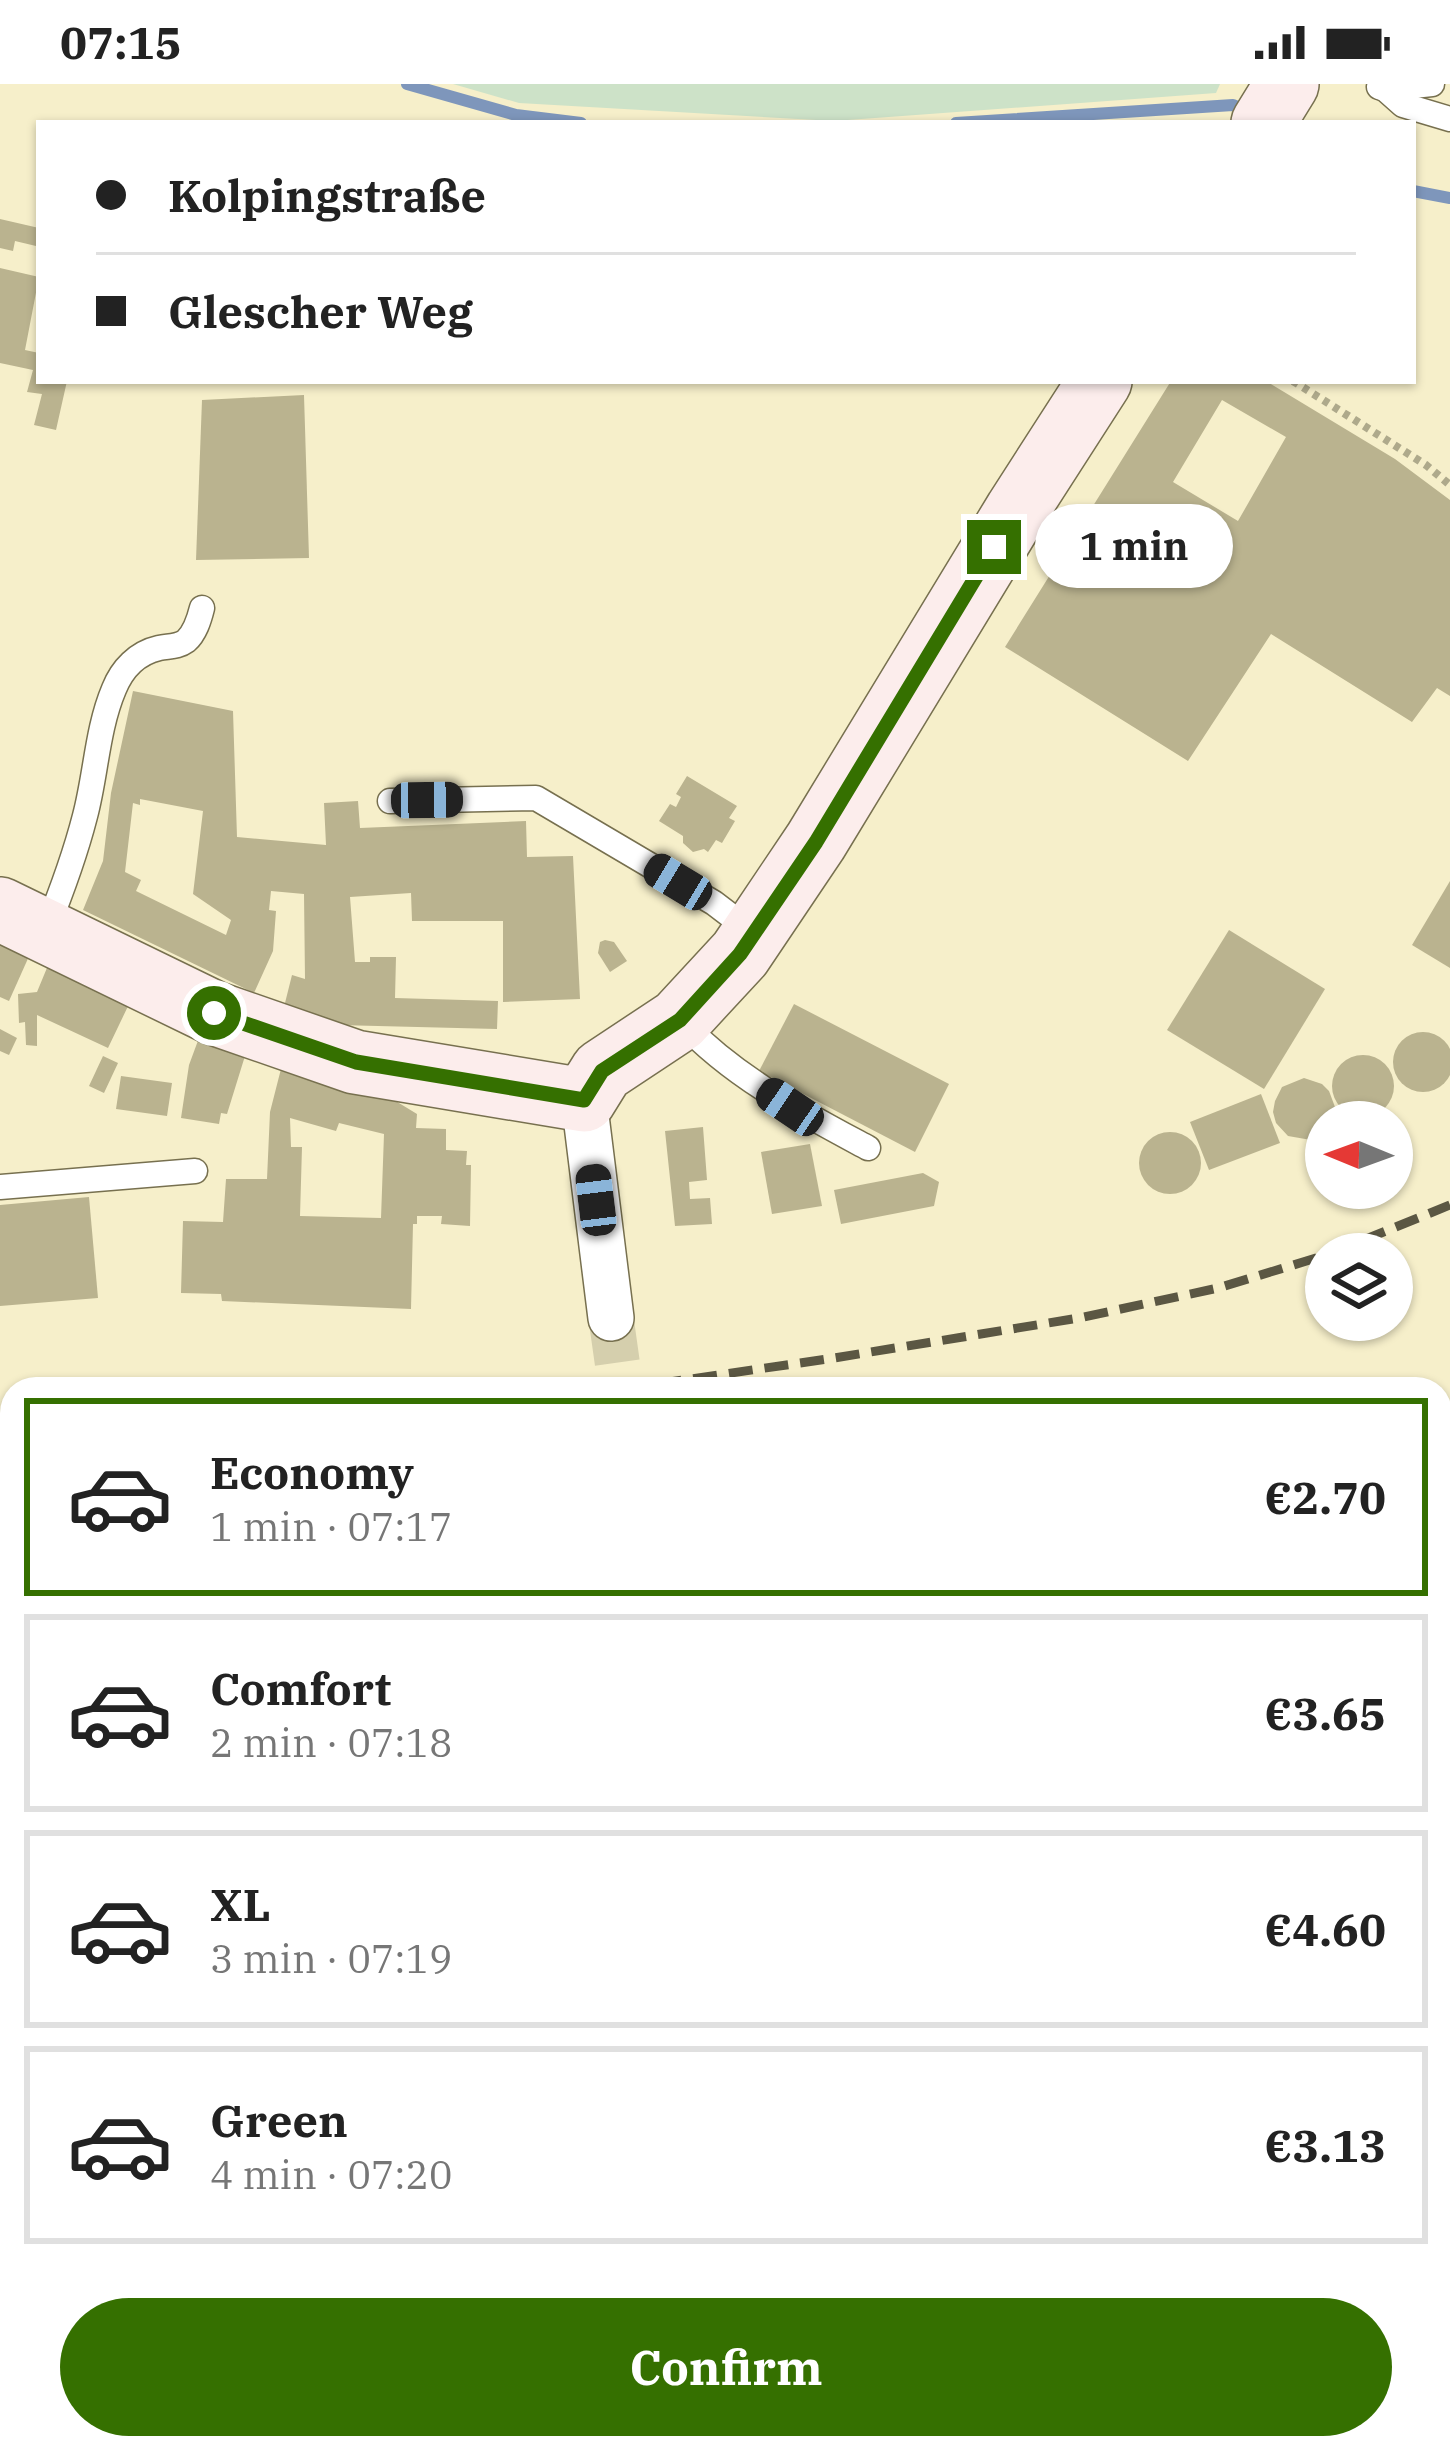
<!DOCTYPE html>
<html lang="en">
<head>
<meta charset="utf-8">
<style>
	body { margin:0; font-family:"IBM Plex Serif",serif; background:#f2f2f2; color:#222; height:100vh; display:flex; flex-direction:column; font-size:45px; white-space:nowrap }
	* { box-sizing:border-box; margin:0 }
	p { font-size:39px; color:#767676 }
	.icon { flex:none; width:66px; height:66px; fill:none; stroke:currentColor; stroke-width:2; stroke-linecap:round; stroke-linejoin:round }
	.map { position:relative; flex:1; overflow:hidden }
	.drawer { position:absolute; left:0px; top:1293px; width:1452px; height:1083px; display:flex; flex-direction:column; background:#fff; border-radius:36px 36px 0 0; box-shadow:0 3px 9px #0004 }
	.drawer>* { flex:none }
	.top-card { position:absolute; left:36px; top:36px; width:1380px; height:264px; border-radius:0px; box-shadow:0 3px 9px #0004; display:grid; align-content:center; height:264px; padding:0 60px; background:#fff }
	.needle { width:78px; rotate:271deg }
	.buttons { position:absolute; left:1305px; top:1017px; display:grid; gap:24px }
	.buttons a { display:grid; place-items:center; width:108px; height:108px; border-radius:50%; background:#fff; box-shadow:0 3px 9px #0004; font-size:60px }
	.end { position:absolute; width:54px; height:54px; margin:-27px; border:15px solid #357000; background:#fff; box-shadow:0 0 0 6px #fff }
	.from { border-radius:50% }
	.bubble { position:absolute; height:84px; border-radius:42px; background:#fff; box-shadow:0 3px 9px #0004; font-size:39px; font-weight:700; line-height:84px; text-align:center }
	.car { position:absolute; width:36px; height:72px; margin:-36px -18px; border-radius:15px; box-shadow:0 0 9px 3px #0007; background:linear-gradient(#222 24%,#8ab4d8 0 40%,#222 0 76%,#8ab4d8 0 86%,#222 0) }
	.top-card b { display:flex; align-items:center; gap:42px; height:114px; font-size:45px }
	.top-card b+b { border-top:3px solid #e0e0e0 }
	.top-card i { width:30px; height:30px; background:#222 }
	ul { padding:21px 0 0; list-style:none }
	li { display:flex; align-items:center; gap:36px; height:198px; margin:0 24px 18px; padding:0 36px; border:6px solid #e0e0e0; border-radius:0px }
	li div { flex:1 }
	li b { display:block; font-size:45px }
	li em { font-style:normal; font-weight:700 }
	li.current { border-color:#357000 }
	li>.icon { width:108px; height:108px; stroke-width:1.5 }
	.button { display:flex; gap:24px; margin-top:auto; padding:24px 60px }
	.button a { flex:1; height:138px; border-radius:72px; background:#357000; color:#fff; font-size:48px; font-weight:700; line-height:138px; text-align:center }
	.status { display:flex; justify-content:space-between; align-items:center; height:84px; padding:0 60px; background:#fff; direction:ltr }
	.status svg { height:33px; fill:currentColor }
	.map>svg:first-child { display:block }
	.green { fill:#cde2c8 }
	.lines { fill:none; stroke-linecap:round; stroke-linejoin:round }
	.stream { stroke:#7e96bb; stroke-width:12 }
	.building { fill:#bab38f; fill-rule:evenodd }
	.street-tunnel { stroke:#d5cfad; stroke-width:45; stroke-dasharray:45 22; stroke-linecap:butt }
	.lane-casing { stroke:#77704f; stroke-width:27 }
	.street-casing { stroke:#77704f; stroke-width:48 }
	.secondary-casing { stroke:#77704f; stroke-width:66 }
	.path { stroke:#aea98b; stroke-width:8; stroke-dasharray:6 6; stroke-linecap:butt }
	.lane { stroke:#fff; stroke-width:24 }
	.street { stroke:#fff; stroke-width:45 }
	.secondary { stroke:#fcedec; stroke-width:63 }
	.rail { stroke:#5b5743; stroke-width:9; stroke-dasharray:24 12; stroke-linecap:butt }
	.route { stroke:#357000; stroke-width:15 }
</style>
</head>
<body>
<div class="status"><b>07:15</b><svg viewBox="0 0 49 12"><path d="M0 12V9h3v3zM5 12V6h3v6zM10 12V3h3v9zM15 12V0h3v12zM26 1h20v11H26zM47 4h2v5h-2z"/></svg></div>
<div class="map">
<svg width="1450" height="2374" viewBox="0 0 1450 2374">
	<rect width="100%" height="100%" fill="#f6efca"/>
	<!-- green -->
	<polygon class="green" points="453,0 1220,0 1216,9 834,37 519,19"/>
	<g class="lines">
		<!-- stream -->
		<g class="stream">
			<polyline points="407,0 516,31 581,39"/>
			<polyline points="956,39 1233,21 1249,28"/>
			<polyline points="1413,107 1450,114"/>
		</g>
	</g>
	<!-- building -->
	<g class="building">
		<polygon points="0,135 39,144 36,162 15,157 13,167 0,164"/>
		<polygon points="0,184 39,193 25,266 39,269 39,297 67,297 56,346 34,341 42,310 27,308 33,286 0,279"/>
		<path d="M1171 297H1266L1395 375 1450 416V612L1437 604 1412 638 1271 550 1188 677 1005 563ZM1222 316 1286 353 1238 437 1173 398Z"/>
		<polygon points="304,311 309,474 196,476 202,316"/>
		<path d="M133 607 233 627 237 753 326 761 324 719 358 717 360 744 526 737 527 773 573 772 580 915 503 918V837H412L411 809 350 813 355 878H370V873H396L395 914 498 917 497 945 338 941 284 923 292 891 305 895 304 810 271 807 269 826 276 827 273 867 254 909 83 826 103 777 111 709ZM140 715 203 727 193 810 231 836 226 851 136 807 141 796 125 788 133 719 140 721Z"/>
		<polygon points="687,692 737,722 729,734 735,737 722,759 716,756 708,768 704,765 693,768 683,759 683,752 659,737 670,720 676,723 681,713 676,710"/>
		<polygon points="1450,797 1450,884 1412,861"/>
		<polygon points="1229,846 1325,905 1264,1005 1167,946"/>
		<polygon points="605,856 614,858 627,877 610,888 598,869 600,858"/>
		<polygon points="0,857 30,870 9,917 0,913"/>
		<polygon points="49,879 130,918 108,964 37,931 37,962 26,961 25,938 19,939 18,910 37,908"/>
		<polygon points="794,920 949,1000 915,1068 759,987"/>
		<polygon points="203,943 249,959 227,1030 221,1029 219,1040 181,1034 189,981"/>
		<polygon points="0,945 17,954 9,971 0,967"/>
		<circle cx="1423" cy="978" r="30"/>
		<circle cx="1363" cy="1002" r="31"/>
		<polygon points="103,972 118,979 104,1009 89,1002"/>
		<path d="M283 977 394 1016 417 1030 416 1044 446 1045V1066L467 1067 466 1081H471L470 1142 441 1140 442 1132H417V1140H413L411 1225 222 1217 221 1210 181 1209 183 1137 223 1138 226 1095H267L270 1028ZM290 1034 336 1047 339 1039 384 1050 381 1134 300 1132 302 1063H291Z"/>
		<polygon points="121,992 172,999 167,1032 116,1025"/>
		<polygon points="1304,994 1322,1000 1329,1007 1335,1023 1333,1038 1326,1038 1326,1047 1311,1056 1288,1052 1276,1039 1273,1028 1275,1017 1282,1003"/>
		<polygon points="1261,1010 1280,1059 1209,1086 1190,1038"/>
		<polygon points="703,1043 707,1096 689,1098 690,1115 710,1114 712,1140 675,1142 665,1047"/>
		<circle cx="1170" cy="1079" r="31"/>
		<polygon points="810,1060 822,1122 772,1130 761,1068"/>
		<polygon points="923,1089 939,1098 934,1122 841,1140 834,1106"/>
		<polygon points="89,1113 98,1214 0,1222 0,1121"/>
		<polygon points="12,1656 12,1742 10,1742 0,1699 0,1682 7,1681 2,1658"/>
		<polygon points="1448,1663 1450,1663 1450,1713 1440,1711 1440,1698"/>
		<polygon points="11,1944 12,1990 0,1992 0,1946"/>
		<polygon points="12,2020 12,2042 0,2044 0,2022"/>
		<polygon points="5,2049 9,2068 12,2068 12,2108 0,2110 0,2050"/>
		<polygon points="8,2133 12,2170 0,2172 0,2136"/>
		<polygon points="12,2200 12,2230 0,2232 0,2202"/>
		<polygon points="0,2245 2,2245 6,2265 12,2264 12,2364 33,2364 33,2374 0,2374"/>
		<polygon points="463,2364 485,2364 487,2374 426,2374"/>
		<polygon points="607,2364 740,2364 741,2365 711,2374 610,2374"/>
		<polygon points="905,2364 974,2364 976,2374 908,2374"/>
		<polygon points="1058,2364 1090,2364 1092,2374 1060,2374"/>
	</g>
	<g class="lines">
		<!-- street-tunnel -->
		<polyline class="street-tunnel" points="611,1234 621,1305"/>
		<defs>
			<g id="lane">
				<polyline points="1379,3 1385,5 1432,0"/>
				<polyline points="1385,5 1403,21 1450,35"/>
				<polyline points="390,717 536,714 714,819 752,848"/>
				<path d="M46 846C61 809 75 771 85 732 96 691 97 645 114 605 122 585 137 569 159 564 169 562 178 563 186 557 195 549 199 536 202 524"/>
				<path d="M681 937C733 993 801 1028 868 1064"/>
				<polyline points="0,1103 195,1087"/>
				<polyline points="1440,2030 1450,2028"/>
			</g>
			<g id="street">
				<polyline points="584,1016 611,1234"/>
				<polyline points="0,1528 12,1527"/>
				<polyline points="1440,1770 1450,1772"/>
				<polyline points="229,2364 231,2374"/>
				<polyline points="843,2364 846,2374"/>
			</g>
			<g id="secondary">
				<polyline points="1263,39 1287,0"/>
				<polyline points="0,825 214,929 355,978 584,1016 602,987 679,936 740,870 816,757 1017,426 1100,297"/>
			</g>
		</defs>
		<!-- lane casing -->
		<use href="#lane" class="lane-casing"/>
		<!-- street casing -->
		<use href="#street" class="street-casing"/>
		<!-- secondary casing -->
		<use href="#secondary" class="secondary-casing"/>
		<!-- path -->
		<g class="path">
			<polyline points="1293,297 1426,381 1450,401"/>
			<polyline points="0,1580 12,1578"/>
			<polyline points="513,2364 516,2374"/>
			<polyline points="301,2374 368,2364"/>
		</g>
		<!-- lane -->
		<use href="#lane" class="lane"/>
		<!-- street -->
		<use href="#street" class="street"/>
		<!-- secondary -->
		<use href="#secondary" class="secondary"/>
		<!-- rail -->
		<g class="rail">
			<polyline points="1329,1170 1450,1121"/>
			<polyline points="622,1305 834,1274 1079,1234 1218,1204 1326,1171"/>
			<polyline points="0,1398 12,1396"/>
		</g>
	</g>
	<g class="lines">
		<!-- route -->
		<polyline class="route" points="214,929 356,978 584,1016 602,987 680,936 740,870 816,758 994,463"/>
	</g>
</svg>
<div class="buttons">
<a><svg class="needle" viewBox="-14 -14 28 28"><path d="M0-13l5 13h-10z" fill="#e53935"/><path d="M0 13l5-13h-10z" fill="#767676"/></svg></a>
<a><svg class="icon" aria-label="layers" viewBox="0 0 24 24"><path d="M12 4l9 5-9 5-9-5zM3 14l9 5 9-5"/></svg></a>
</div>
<i class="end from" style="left:214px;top:929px"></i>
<i class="end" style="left:994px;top:463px"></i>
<div class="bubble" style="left:1035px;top:420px;width:198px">1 min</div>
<i class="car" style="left:427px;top:716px;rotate:89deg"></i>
<i class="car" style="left:678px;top:798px;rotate:301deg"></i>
<i class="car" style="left:790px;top:1023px;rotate:304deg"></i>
<i class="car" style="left:596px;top:1116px;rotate:353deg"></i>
<div class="top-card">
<b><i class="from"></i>Kolpingstraße</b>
<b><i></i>Glescher Weg</b>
</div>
<section class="drawer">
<ul>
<li class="current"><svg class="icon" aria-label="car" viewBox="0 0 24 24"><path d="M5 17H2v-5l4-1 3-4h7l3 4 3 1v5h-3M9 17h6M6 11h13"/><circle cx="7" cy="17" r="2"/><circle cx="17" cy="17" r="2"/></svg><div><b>Economy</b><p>1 min · 07:17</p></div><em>€2.70</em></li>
<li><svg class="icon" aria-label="car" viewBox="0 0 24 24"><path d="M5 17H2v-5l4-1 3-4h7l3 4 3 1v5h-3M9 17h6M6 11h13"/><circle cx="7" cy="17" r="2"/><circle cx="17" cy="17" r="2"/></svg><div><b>Comfort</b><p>2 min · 07:18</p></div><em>€3.65</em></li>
<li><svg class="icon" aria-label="car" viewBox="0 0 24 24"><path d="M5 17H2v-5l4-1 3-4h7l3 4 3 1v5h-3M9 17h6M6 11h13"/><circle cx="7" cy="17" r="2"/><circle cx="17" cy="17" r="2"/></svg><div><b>XL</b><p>3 min · 07:19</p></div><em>€4.60</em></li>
<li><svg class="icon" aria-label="car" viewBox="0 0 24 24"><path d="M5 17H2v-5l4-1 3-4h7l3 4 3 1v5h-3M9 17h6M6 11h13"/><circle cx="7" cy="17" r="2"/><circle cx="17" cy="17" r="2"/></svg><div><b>Green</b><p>4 min · 07:20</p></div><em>€3.13</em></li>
</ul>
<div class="button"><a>Confirm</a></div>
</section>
</div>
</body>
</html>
